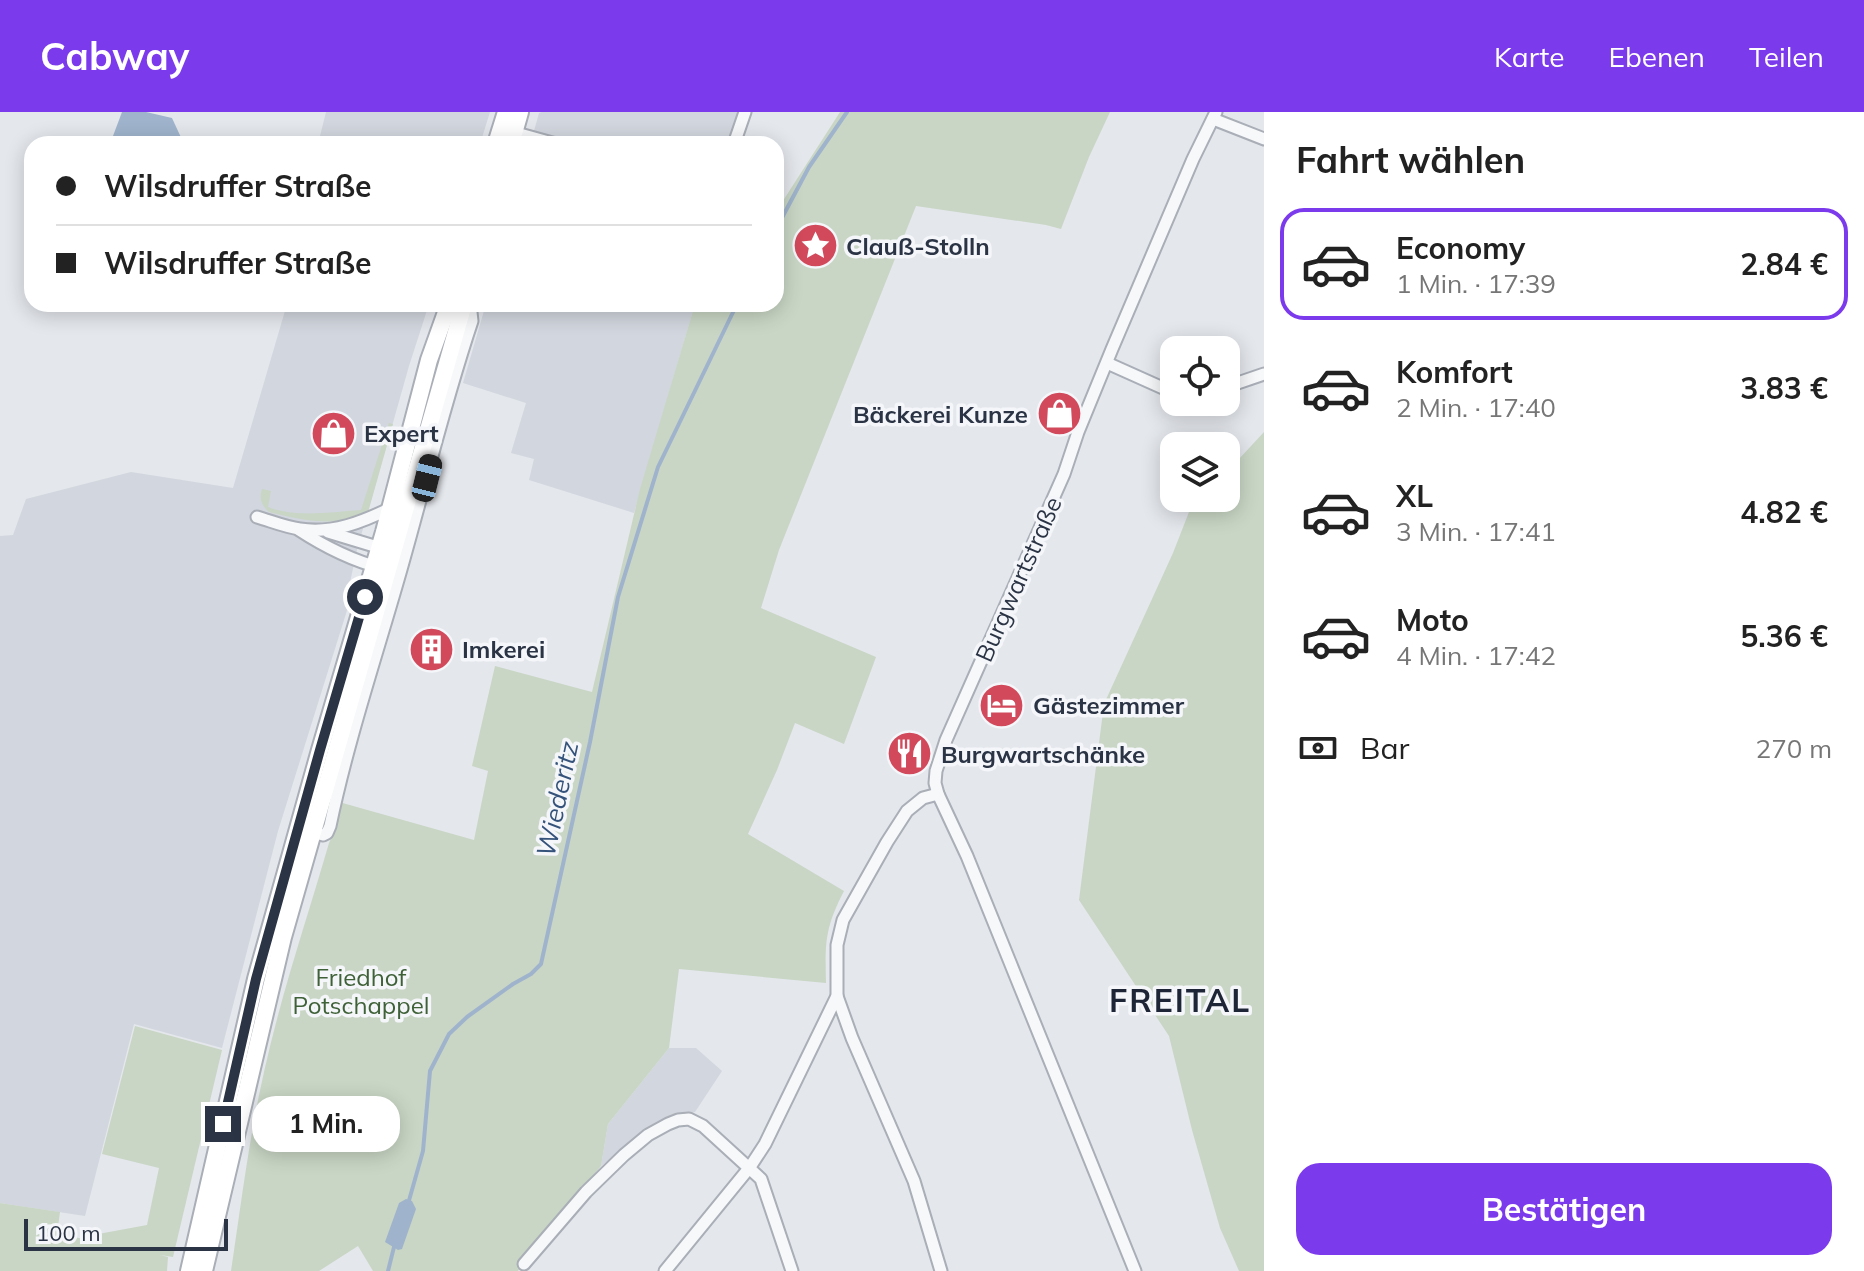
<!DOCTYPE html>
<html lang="de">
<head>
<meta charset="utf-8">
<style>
	body { margin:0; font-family:Mulish,sans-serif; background:#f2f2f2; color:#222; height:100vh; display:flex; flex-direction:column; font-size:30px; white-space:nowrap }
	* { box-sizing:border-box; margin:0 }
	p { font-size:26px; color:#767676 }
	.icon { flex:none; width:44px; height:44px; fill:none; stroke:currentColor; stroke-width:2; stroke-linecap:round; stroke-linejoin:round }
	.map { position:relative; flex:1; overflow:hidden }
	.details { display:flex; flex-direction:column; background:#fff; width:600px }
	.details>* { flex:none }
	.hud { position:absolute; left:24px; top:24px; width:760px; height:176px; border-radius:24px; box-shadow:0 4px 20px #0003; display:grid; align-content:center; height:176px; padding:0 32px; background:#fff }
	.fabs { position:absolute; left:1160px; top:224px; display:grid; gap:16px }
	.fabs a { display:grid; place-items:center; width:80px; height:80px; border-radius:16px; background:#fff; box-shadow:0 4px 20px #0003; font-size:40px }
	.scale { position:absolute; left:24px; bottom:20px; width:204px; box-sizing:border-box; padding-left:8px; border:4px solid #2b3445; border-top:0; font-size:22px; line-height:28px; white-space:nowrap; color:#2b3445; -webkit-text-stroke:6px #f4f6f9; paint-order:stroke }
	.end { position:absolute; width:36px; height:36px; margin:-18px; border:10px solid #2b3445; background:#fff; box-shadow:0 0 0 4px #fff }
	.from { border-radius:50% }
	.bubble { position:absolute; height:56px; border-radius:24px; background:#fff; box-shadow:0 4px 20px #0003; font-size:26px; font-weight:700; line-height:56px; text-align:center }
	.car { position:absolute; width:24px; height:48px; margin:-24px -12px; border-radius:10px; box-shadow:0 0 6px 2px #0007; background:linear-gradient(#222 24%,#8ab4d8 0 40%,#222 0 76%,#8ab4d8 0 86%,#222 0) }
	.hud b { display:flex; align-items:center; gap:28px; height:76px; font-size:30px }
	.hud b+b { border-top:2px solid #e0e0e0 }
	.hud i { width:20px; height:20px; background:#222 }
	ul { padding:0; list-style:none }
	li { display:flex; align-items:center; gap:24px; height:112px; margin:0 16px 12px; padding:0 16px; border:4px solid transparent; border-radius:24px }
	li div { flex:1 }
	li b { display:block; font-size:30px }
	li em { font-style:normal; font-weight:700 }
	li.current { border-color:#7c3aed }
	li>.icon { width:72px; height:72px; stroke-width:1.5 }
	h2 { padding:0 32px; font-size:36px; line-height:96px }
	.pay { display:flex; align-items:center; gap:20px; height:88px; padding:0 32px; font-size:30px }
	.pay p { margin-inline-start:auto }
	.button { display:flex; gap:16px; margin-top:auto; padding:16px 32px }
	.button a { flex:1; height:92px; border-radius:24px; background:#7c3aed; color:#fff; font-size:32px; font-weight:700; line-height:92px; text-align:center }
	header { display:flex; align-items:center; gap:48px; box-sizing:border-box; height:112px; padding:0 40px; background:#7c3aed; color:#fff }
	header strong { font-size:38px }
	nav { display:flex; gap:44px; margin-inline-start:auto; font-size:28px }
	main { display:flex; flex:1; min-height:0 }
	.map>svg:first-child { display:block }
	.built { fill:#d2d6de }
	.green { fill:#c9d6c5 }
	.water { fill:#9fb4cc }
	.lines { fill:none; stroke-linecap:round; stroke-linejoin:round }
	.stream { stroke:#9fb4cc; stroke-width:4 }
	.minor-casing { stroke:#a9aeb7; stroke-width:15 }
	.secondary-casing { stroke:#a9aeb7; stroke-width:20 }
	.minor { stroke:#f7f8fa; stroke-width:11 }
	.secondary { stroke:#fff; stroke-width:16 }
	.route { stroke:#2b3445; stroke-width:10 }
	.labels { text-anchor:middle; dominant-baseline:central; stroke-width:7; stroke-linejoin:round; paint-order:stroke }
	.poi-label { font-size:24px; font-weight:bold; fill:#2b3445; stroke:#f4f6f9; text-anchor:start }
	.street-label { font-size:24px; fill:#2b3445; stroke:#f4f6f9 }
	.park-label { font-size:24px; fill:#3f6138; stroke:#f4f6f9 }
	.water-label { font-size:26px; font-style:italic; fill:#34527a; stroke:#f4f6f9 }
	.district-label { font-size:32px; font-weight:bold; letter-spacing:2px; fill:#1d2536; stroke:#f4f6f9 }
</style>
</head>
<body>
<header>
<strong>Cabway</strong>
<nav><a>Karte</a><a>Ebenen</a><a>Teilen</a></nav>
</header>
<main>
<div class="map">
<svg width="1264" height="1159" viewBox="0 0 1264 1159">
	<rect width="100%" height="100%" fill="#e4e7ec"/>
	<!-- built -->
	<g class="built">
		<polygon points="326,0 490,0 480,32 318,32"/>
		<polygon points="542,0 742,0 733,32 581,32 534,19 539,1"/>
		<polygon points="287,192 429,192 409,254 357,438 349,475 349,492 278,719 222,936 134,912 85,1104 0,1091 0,424 13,423 26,387 131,360 233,376"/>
		<polygon points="486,192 695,192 634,401 529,368 534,347 511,341 526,291 463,271"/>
		<polygon points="669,936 696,936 722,959 695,1000 675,1005 624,1036 601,1054 608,1012"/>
	</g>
	<!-- green -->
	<g class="green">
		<path d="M840 0H1110L1089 45 1061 117 1046 113 916 94 779 438 761 496 876 545 844 632 795 611 777 658 748 722 844 779C825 816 825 830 826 871L679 857 669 936 608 1012 601 1054 533 1136 518 1159H373L358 1134 319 1159H231C241 1093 249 1026 264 960 281 883 307 807 329 731L335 718 339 690 474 728 488 659 472 654 495 554 592 580 640 377 695 192H776V95H779Z"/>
		<path d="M389 311 393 312 367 404C330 414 305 409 269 400 261 393 259 387 262 377L271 379 268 395C296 406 330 400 361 398Z"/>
		<polygon points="1264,320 1264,1159 1239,1159 1220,1116 1192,1018 1169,924 1079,788 1104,592 1173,441 1189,400 1202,386 1226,386 1226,361"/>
		<polygon points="135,914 222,938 173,1145 160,1143 168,1145 167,1159 0,1159 0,1091 60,1100 57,1122 59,1123 86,1127 82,1125 147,1113 159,1056 102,1042"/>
	</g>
	<!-- water -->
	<g class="water">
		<polygon points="122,0 146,0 172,6 184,32 110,32"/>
		<polygon points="406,1087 412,1089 416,1097 402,1137 398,1138 385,1130 399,1091"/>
	</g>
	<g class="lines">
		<!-- stream -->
		<g class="stream">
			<polyline points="776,117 809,55 847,0"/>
			<polyline points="776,145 780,144"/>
			<polyline points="798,145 803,138 815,134"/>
			<polyline points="408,1092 423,1039 430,959 449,922 467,905 513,872 531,862 541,852 590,630 618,485 658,355 737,192"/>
			<polyline points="388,1159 394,1135"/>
		</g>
		<defs>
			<g id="minor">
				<polyline points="1213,7 1264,27"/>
				<polyline points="509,19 556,32"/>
				<polyline points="734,32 745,0"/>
				<polyline points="1107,251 1174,281"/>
				<polyline points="1226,275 1264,262"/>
				<path d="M257 405C271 409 285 415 300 417 333 422 362 410 391 396"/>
				<path d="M299 418C325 435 351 448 381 456"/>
				<polyline points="328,420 384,437"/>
				<path d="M307 719 323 723 327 721 330 714C348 628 376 545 400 461 424 377 444 292 472 209L471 200 462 192"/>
				<polyline points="837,884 852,926 914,1069 941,1159"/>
				<polyline points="524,1152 586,1080 624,1043 648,1023 668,1012 678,1008 689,1007 703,1014 761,1067 792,1159"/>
				<polyline points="665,1159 750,1055 765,1032 837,884 837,833 843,808 887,730 907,699 923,686 938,682"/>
				<polyline points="1135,1159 967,744 938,682 935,671 936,659 946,628 1064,362 1078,320 1112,237 1193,47 1216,0"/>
			</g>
			<g id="secondary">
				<polyline points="496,32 506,0"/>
				<polyline points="511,32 520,0"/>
				<polyline points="189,1159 256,867 320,638 384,420 429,248 449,192"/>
				<polyline points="204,1159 283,825 464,192"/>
			</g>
		</defs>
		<!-- minor casing -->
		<use href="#minor" class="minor-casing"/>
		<!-- secondary casing -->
		<use href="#secondary" class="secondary-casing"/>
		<!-- minor -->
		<use href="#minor" class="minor"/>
		<!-- secondary -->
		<use href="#secondary" class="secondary"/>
	</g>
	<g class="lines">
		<!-- route -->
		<polyline class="route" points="223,1012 256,867 320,638 365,485"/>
	</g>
	<!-- icons -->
	<defs>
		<symbol id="sight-disc" viewBox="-11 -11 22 22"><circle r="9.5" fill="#d1495b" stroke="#f4f6f9"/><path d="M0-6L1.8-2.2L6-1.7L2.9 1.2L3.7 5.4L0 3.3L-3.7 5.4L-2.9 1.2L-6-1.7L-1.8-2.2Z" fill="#fff"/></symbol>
		<symbol id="shop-disc" viewBox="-11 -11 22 22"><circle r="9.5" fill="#d1495b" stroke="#f4f6f9"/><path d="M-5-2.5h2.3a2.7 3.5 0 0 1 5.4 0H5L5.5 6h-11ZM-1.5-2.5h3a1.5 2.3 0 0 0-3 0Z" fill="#fff"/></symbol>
		<symbol id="building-disc" viewBox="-11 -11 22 22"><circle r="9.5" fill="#d1495b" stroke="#f4f6f9"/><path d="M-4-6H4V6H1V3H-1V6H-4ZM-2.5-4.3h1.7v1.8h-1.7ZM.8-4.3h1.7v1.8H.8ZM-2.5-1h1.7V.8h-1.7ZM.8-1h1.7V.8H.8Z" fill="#fff"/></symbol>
		<symbol id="hotel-disc" viewBox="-11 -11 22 22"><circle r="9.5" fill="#d1495b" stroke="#f4f6f9"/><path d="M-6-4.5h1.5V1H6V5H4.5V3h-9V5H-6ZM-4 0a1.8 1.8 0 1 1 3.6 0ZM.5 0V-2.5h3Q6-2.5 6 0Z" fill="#fff"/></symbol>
		<symbol id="restaurant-disc" viewBox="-11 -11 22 22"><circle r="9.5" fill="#d1495b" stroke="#f4f6f9"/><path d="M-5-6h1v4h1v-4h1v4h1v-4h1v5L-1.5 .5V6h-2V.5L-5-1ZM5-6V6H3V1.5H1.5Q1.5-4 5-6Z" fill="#fff"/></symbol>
	</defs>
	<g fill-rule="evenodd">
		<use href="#sight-disc" x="790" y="108" width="51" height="51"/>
		<use href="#shop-disc" x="1034" y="276" width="51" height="51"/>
		<use href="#shop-disc" x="308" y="296" width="51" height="51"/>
		<use href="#building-disc" x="406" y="512" width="51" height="51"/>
		<use href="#hotel-disc" x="976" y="568" width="51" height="51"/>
		<use href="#restaurant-disc" x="884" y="616" width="51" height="51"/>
	</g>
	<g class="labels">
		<!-- poi labels -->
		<g class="poi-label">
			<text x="846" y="134">Clauß-Stolln</text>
			<text x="1028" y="302" text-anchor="end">Bäckerei Kunze</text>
			<text x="364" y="321">Expert</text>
			<text x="462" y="537">Imkerei</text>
			<text x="1033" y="593">Gästezimmer</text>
			<text x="941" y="642">Burgwartschänke</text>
		</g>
		<!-- street labels -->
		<g class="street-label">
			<text transform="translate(1018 467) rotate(-66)">Burgwartstraße</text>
		</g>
		<!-- park labels -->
		<g class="park-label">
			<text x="361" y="865">Friedhof<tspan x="361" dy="28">Potschappel</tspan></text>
		</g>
		<!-- water labels -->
		<g class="water-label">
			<text transform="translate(557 687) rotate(-78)">Wiederitz</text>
		</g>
		<!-- district labels -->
		<g class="district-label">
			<text x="1180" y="888">FREITAL</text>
		</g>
	</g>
</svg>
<div class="fabs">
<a><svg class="icon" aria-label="locate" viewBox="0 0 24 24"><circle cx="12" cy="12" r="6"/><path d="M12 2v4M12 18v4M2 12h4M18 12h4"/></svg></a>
<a><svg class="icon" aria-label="layers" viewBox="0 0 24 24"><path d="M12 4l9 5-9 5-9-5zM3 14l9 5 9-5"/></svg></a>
</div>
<div class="scale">100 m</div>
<i class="end from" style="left:365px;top:485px"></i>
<i class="end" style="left:223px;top:1012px"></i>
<div class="bubble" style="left:252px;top:984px;width:148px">1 Min.</div>
<i class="car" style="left:427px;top:366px;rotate:14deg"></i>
<div class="hud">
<b><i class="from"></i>Wilsdruffer Straße</b>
<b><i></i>Wilsdruffer Straße</b>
</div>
</div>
<section class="details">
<h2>Fahrt wählen</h2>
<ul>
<li class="current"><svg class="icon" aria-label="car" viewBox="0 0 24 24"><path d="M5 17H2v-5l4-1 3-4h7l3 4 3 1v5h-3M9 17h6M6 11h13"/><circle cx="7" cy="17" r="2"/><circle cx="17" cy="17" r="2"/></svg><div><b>Economy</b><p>1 Min. · 17:39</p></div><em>2.84 €</em></li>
<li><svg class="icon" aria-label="car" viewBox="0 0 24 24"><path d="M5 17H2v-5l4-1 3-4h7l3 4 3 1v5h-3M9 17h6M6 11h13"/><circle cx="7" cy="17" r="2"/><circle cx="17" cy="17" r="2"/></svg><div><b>Komfort</b><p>2 Min. · 17:40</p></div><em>3.83 €</em></li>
<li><svg class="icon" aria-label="car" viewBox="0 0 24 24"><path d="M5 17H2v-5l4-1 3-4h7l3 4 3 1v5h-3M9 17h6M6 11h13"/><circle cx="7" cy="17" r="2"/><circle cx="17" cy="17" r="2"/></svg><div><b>XL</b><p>3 Min. · 17:41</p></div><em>4.82 €</em></li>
<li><svg class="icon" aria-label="car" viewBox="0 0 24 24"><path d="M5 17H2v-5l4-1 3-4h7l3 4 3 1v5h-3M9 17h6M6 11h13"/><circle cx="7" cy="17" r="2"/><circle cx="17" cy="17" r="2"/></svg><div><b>Moto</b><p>4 Min. · 17:42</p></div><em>5.36 €</em></li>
</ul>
<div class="pay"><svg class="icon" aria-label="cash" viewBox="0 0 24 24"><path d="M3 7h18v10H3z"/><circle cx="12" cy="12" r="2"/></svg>Bar<p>270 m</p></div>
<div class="button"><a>Bestätigen</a></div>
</section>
</main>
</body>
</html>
